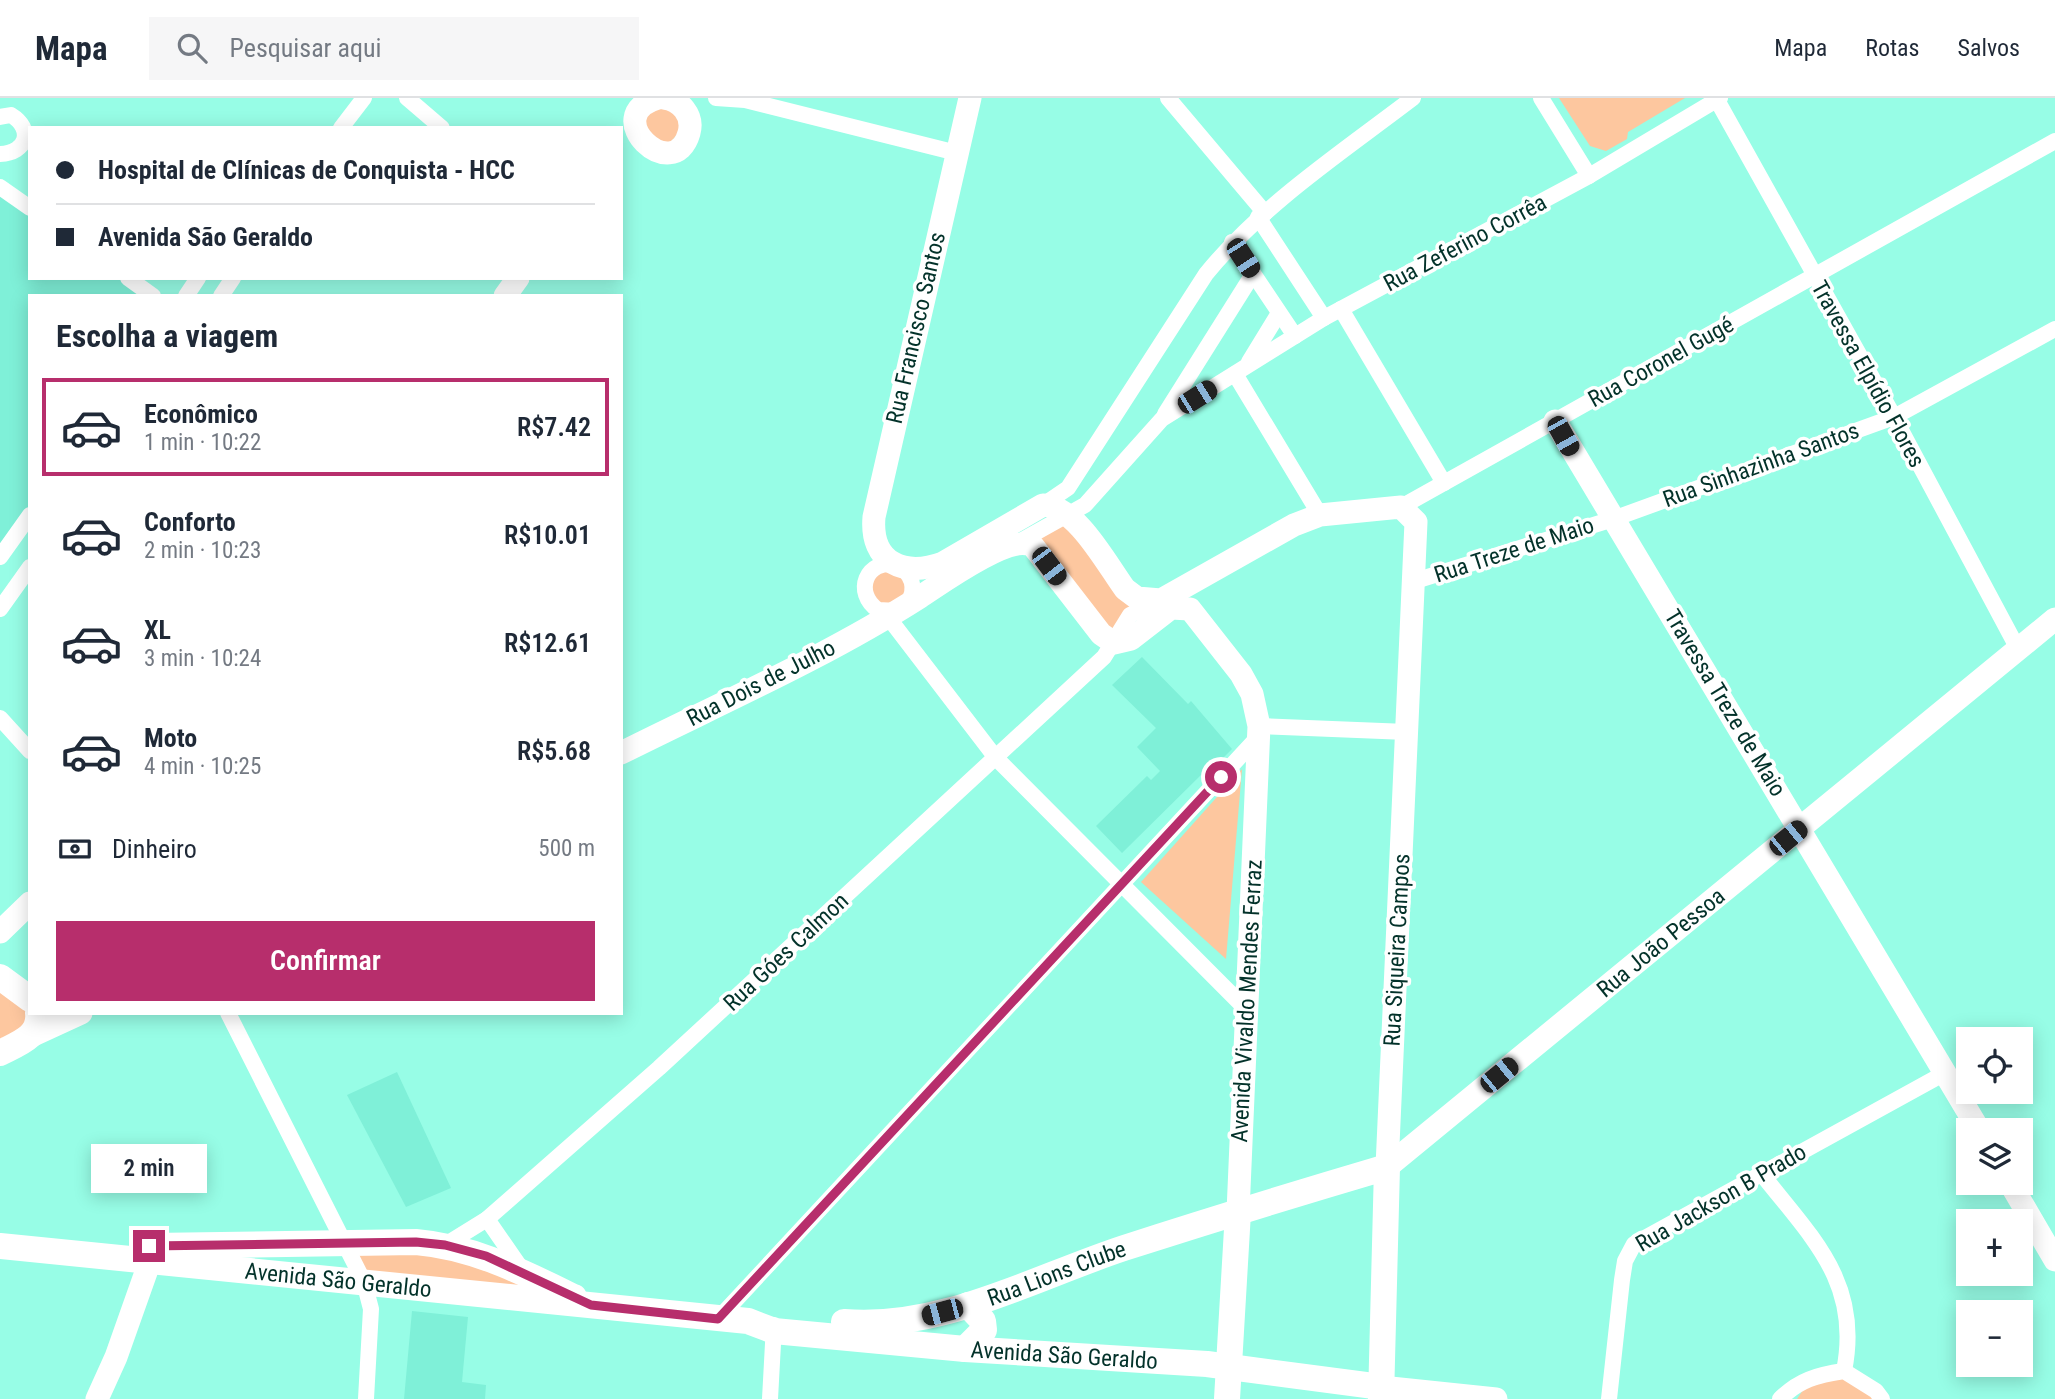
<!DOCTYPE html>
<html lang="pt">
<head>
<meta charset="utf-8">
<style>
	body { margin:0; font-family:"Roboto Condensed",sans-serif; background:#f6f6f7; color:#1f2937; height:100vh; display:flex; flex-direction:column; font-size:26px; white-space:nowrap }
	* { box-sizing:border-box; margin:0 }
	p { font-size:23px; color:#747a83 }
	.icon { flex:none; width:38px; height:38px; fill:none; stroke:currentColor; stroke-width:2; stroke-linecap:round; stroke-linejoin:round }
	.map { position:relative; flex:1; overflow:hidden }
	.details { position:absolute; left:28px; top:196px; width:595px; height:721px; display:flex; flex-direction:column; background:#fff; border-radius:0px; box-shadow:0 4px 18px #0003 }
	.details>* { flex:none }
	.guide { position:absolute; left:28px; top:28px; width:595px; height:154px; border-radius:0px; box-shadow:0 4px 18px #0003; display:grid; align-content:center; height:154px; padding:0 28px; background:#fff }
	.buttons { position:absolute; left:1956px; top:929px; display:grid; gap:14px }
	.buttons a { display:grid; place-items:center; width:77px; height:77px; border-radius:0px; background:#fff; box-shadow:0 4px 18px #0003; font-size:35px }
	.end { position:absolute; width:32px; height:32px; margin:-16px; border:9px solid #b72e6c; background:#fff; box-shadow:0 0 0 4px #fff }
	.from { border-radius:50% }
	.bubble { position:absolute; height:49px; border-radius:0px; background:#fff; box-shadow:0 4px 18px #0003; font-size:23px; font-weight:600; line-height:49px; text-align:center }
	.car { position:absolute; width:21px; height:42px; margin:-21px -10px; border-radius:9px; box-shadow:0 0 5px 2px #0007; background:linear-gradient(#222 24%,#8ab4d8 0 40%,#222 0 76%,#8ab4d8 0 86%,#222 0) }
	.guide b { display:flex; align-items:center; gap:24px; height:66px; font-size:26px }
	.guide b+b { border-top:2px solid #e0e1e3 }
	.guide i { width:18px; height:18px; background:#1f2937 }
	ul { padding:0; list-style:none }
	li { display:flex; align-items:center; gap:21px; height:98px; margin:0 14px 10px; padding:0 14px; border:4px solid transparent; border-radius:0px }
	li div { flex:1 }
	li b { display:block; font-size:26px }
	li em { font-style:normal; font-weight:600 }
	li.on { border-color:#b72e6c }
	li>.icon { width:63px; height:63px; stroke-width:1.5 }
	h2 { padding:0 28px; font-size:32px; line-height:84px }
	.pay { display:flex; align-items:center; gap:18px; height:77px; padding:0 28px; font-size:26px }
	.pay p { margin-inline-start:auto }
	.button { display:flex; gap:14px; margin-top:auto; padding:14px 28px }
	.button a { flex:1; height:80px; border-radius:0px; background:#b72e6c; color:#fff; font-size:28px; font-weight:600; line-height:80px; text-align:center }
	header { display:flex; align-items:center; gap:42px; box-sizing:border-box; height:98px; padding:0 35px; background:#fff; border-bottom:2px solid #e0e1e3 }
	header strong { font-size:33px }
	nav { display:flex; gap:38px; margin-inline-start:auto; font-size:24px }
	.search { width:490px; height:63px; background:#f6f6f7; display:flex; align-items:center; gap:18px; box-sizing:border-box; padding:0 24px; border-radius:0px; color:#747a83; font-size:26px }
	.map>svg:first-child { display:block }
	.built { fill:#7ff0d8 }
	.green { fill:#fdc79f }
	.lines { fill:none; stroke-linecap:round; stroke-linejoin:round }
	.street { stroke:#fff; stroke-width:16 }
	.secondary { stroke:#fff; stroke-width:23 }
	.primary { stroke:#fff; stroke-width:26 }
	.route { stroke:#b72e6c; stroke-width:9 }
	.labels { text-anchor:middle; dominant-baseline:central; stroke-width:7; stroke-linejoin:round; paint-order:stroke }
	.street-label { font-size:23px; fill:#03322a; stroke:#fff }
</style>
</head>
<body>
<header>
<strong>Mapa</strong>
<div class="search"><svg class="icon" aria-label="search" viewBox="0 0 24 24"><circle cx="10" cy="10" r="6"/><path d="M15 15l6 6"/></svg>Pesquisar aqui</div>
<nav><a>Mapa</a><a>Rotas</a><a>Salvos</a></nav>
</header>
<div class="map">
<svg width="2055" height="1301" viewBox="0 0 2055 1301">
	<rect width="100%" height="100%" fill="#97fde6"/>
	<!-- built -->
	<g class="built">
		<polygon points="0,89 30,110 30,180 128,180 153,198 30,198 30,417 0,459"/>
		<polygon points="1142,559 1188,606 1191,603 1232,651 1207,676 1204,674 1122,755 1096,728 1147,678 1151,682 1160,673 1137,649 1156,630 1112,587"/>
		<polygon points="397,974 451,1090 406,1109 347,997"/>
		<polygon points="412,1213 468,1219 462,1284 486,1287 485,1301 404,1301"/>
	</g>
	<!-- green -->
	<g class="green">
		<polygon points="1559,0 1685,0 1628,34 1627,41 1606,53 1590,48"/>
		<polygon points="652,2 690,22 662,54 638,15"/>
		<polygon points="1070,423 1136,501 1113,542 1038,450 1042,437"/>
		<polygon points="891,466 913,491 878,512 867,478"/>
		<polygon points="1242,671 1226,861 1141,784"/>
		<polygon points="0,879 38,915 0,955"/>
		<polygon points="345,1147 486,1158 528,1193 364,1184"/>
		<polygon points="1828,1278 1847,1280 1887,1301 1797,1301 1803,1292"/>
	</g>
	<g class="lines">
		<!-- street -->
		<g class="street">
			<polyline points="407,0 442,30"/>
			<polyline points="716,0 745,2 957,55"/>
			<polyline points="1168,0 1265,115"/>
			<polyline points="1541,0 1589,78"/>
			<polyline points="1717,2 1894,319 2018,551"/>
			<path d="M0 19 11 17C34 31 27 55 0 56"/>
			<polyline points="341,30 364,0"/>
			<polyline points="0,89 30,110"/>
			<polyline points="1258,119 1324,220"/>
			<polyline points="1232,144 1295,238"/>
			<polyline points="128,180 153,198"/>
			<polyline points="186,198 198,180"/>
			<polyline points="221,198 233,180"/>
			<polyline points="1341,211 1444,385"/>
			<polyline points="1249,264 1279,215"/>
			<polyline points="1235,276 1320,417"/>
			<polyline points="1165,316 1253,176"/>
			<path d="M1043 407 1068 390 1206 176C1263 106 1341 55 1413 0"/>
			<polyline points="1401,409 2055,43"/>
			<polyline points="1017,445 1085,407 1162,321 1324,220 1589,78 1720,0"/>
			<polyline points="0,459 30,417"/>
			<path d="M897 467C866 460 853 495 878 512L898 513"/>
			<path d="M902 470C915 481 916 495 905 509"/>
			<polyline points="1415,483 1613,421 1894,319 2055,231"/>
			<polyline points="0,511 30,469"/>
			<polyline points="888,519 996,660 1247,912"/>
			<polyline points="0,620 30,653"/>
			<polyline points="1259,628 1407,634"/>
			<polyline points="228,915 364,1184 371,1211 366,1301"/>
			<path d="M1761 1075C1811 1139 1862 1184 1844 1273"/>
			<polyline points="487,1121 523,1173"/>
			<polyline points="445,1147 487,1121 659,970 1104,559 1130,517 1160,503"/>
			<polyline points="718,1221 1259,638"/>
			<polyline points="770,1301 774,1227"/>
			<polyline points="1609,1301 1622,1182 1625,1163 1634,1146 1945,975"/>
			<path d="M1780 1301C1799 1282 1817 1277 1844 1273L1876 1293 1882 1301"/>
		</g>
		<!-- secondary -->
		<g class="secondary">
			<path d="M658 0C597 18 674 89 689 35 694 17 680 2 664 0"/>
			<path d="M970 0 874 419C870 465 904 479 943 465L1043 407C1076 408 1106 465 1125 491L1137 500 1161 502 1294 427 1320 417 1401 409 1416 424 1387 1069"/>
			<polyline points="505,198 518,180"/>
			<polyline points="1555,323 1979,1032"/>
			<path d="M621 655C721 605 826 559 920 499 942 485 1009 435 1033 448L1101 536 1114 545 1131 541 1171 510 1190 511 1241 576 1252 596 1259 628 1238 1114"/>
			<polyline points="0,834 30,805"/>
			<polyline points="31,938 81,915"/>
			<path id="s1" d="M1387 1069 2055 521"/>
			<polyline points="2010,1085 2055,1162"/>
			<polyline points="1381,1289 1496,1301"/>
			<polyline points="97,1301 116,1259 150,1163 149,1148"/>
		</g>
		<!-- primary -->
		<g class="primary">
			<polyline points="0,879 30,901"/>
			<path d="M0 955C17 946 41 939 38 915"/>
			<path id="s2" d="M0 1148 748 1223 774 1233 965 1251 1207 1266 1381 1289"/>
			<path d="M151 1148 416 1144C474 1149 522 1174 574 1199"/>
			<path id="s3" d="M844 1224C942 1232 1033 1180 1124 1150 1211 1122 1299 1095 1387 1069L1381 1301"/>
			<polyline points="965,1251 984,1232 983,1223 968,1207"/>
			<polyline points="1227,1301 1238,1114"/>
		</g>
	</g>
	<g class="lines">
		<!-- route -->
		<polyline class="route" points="149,1148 416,1144 445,1147 486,1158 591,1207 718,1221 1221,679"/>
	</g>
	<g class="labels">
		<!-- street labels -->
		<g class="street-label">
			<text transform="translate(1465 145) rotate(-28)">Rua Zeferino Corrêa</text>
			<text transform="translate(916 230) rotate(-77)">Rua Francisco Santos</text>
			<text transform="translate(1661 264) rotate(-29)">Rua Coronel Gugé</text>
			<text transform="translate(1868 276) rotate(61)">Travessa Elpídio Flores</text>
			<text transform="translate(1761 367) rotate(-20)">Rua Sinhazinha Santos</text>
			<text transform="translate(1514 452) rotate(-18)">Rua Treze de Maio</text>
			<text transform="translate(761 585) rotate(-27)">Rua Dois de Julho</text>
			<text transform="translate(1725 605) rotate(59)">Travessa Treze de Maio</text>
			<text stroke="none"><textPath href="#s1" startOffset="354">Rua João Pessoa</textPath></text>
			<text transform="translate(1397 852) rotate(-87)">Rua Siqueira Campos</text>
			<text transform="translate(786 854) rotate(-43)">Rua Góes Calmon</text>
			<text transform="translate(1247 903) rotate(-87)">Avenida Vivaldo Mendes Ferraz</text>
			<text transform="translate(1721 1100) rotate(-30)">Rua Jackson B Prado</text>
			<text stroke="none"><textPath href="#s3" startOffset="220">Rua Lions Clube</textPath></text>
			<text stroke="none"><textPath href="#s2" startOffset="340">Avenida São Geraldo</textPath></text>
			<text stroke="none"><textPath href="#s2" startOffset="1071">Avenida São Geraldo</textPath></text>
		</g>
	</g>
</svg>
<div class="buttons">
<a><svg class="icon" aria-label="locate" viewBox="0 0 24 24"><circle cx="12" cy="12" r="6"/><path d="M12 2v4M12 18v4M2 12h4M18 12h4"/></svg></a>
<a><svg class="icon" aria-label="layers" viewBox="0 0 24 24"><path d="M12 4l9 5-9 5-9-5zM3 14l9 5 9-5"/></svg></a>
<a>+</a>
<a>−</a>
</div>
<i class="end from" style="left:1221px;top:679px"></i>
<i class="end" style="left:149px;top:1148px"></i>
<div class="bubble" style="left:91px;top:1046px;width:116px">2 min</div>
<i class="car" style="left:1243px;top:160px;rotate:147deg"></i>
<i class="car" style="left:1197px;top:299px;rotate:58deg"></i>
<i class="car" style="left:1563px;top:338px;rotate:151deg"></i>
<i class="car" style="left:1049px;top:468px;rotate:143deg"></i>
<i class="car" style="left:1788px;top:740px;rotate:51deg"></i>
<i class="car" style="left:1499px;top:977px;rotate:51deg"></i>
<i class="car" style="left:942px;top:1214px;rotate:255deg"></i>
<div class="guide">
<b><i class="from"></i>Hospital de Clínicas de Conquista - HCC</b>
<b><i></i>Avenida São Geraldo</b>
</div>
<section class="details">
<h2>Escolha a viagem</h2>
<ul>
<li class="on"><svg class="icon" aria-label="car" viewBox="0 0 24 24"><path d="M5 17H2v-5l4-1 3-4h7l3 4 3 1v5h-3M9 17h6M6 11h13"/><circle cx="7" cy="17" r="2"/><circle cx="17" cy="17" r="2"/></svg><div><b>Econômico</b><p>1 min · 10:22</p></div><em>R$7.42</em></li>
<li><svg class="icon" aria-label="car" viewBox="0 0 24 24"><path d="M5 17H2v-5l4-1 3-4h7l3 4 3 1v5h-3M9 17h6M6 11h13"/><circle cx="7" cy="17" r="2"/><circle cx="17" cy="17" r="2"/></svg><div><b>Conforto</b><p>2 min · 10:23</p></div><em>R$10.01</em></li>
<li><svg class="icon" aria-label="car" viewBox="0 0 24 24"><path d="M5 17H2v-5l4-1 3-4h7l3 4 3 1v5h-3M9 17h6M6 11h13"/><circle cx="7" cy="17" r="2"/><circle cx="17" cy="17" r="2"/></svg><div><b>XL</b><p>3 min · 10:24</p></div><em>R$12.61</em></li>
<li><svg class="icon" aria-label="car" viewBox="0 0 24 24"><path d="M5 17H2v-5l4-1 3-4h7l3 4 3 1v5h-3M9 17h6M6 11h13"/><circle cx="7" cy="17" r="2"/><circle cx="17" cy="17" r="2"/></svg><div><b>Moto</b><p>4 min · 10:25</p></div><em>R$5.68</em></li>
</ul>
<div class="pay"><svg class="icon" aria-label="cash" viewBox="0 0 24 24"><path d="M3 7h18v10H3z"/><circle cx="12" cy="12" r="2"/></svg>Dinheiro<p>500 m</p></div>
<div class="button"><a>Confirmar</a></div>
</section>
</div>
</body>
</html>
